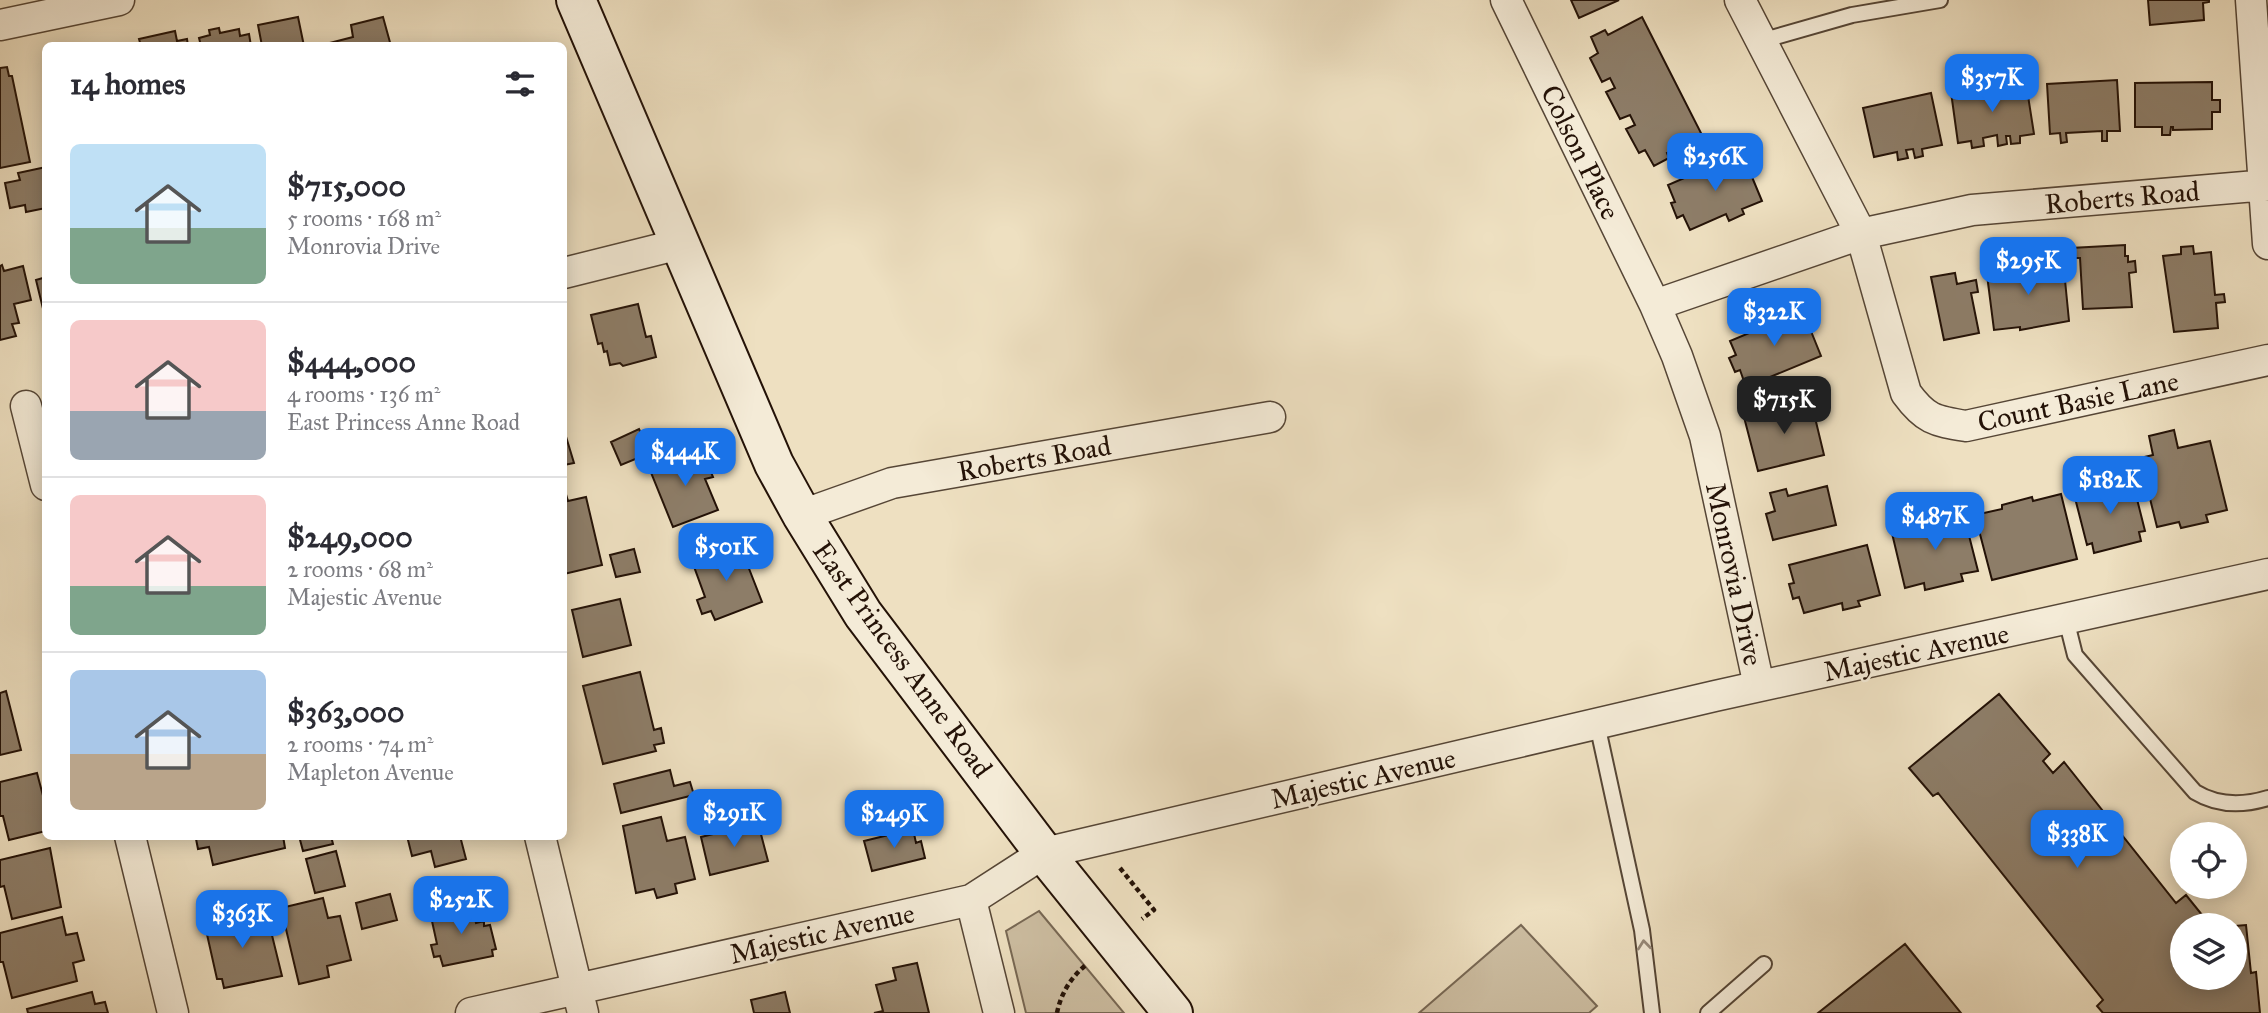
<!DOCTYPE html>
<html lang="en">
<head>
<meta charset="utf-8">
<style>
  :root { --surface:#fff; --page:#f2f2f3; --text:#2b2b33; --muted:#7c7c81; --line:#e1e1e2; --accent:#1a73e8 }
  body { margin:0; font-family:"IM FELL Great Primer",serif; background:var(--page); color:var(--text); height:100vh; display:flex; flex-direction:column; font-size:26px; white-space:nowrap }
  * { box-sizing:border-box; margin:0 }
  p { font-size:23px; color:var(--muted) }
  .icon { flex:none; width:38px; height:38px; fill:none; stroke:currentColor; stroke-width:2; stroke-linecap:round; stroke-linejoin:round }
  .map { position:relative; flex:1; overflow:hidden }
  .details { position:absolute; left:42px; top:42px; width:525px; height:798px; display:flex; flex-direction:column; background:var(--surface); border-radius:10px; box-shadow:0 4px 18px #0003 }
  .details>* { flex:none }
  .controls { position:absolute; left:2170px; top:822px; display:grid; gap:14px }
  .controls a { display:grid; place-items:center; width:77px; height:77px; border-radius:50%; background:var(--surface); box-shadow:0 4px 18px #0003; font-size:35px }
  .price { position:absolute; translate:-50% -60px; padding:0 16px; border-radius:14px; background:var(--accent); color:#fff; font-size:23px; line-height:46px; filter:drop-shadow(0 2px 4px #0008) }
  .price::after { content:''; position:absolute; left:50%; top:42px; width:21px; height:16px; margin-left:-10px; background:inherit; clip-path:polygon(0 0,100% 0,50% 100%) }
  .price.active { background:#222; color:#fff }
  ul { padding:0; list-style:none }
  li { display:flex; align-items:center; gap:21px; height:175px; padding:0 28px }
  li+li { border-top:2px solid var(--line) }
  li span { display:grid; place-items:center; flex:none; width:196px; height:140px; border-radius:10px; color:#555 }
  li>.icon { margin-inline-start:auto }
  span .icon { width:84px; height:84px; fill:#fffc; stroke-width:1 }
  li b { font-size:30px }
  h2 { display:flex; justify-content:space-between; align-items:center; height:84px; padding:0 28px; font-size:30px }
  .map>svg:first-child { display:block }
</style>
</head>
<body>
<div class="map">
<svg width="2268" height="1013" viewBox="0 0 2268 1013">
  <rect width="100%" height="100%" fill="#eee0c1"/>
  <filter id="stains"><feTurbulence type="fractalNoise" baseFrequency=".00286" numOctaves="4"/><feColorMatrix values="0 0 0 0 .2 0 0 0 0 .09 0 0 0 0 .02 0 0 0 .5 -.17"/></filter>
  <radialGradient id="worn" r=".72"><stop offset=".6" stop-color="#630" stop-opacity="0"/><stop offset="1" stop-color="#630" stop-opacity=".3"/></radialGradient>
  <!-- park -->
  <path fill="#ccbda1" stroke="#786854" stroke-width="2" d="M1039,911L1124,1013H1026L1006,931Z
    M1521,925L1597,1006L1589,1013H1419Z"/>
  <!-- building -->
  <path fill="#8d7d68" stroke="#241207" stroke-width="2" d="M1571,0H1619L1579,18Z
    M2148,0H2209V2L2203,3L2204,20L2150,25Z
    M298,17L304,46H262L258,25Z
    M383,17L391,46H327L326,44L353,37L351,25Z
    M1642,17L1702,135L1667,153L1669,158L1654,166L1645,150L1639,153L1626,129L1635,125L1630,115L1620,119L1606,92L1615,88L1610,78L1602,82L1590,58L1598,53L1591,37L1605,30L1608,35Z
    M219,28L220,33L239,29L240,36L249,34L251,46H201L199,38L210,35L209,30Z
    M175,31L177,41L187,39L188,46H141L139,39Z
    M7,67L9,76H12L30,162L0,168V68Z
    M2117,80L2120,131H2107V141H2102V131L2066,133L2067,142L2061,143L2060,133L2050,134L2047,84Z
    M2001,82V87L2026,83L2034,134L2020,136V143L2011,144L2010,136H2006L2007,144L1998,146L1997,135L1983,138L1984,146L1972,148L1971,141L1958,143L1951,92Z
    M2212,82V100H2220V112H2212V129L2173,130V127H2171L2170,135H2162V127H2135V83Z
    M1931,93L1942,145L1922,149L1923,156L1915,158L1913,149L1906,150L1908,158L1898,160L1897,152L1874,157L1863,108Z
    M1742,153L1762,201L1742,209L1744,214L1729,221L1726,214L1690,230L1683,215L1677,218L1671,203L1675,202L1668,185Z
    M46,167V208L26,212L25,205L10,208L5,183L20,180L18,173Z
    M2125,245V256H2128V262L2135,261L2136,272L2129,273L2132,307L2083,309L2080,258H2072L2071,248Z
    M2193,246L2194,254L2211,252L2215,295L2224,294L2225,302L2216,303L2218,328L2174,332L2163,256L2181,254V247Z
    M2060,259L2061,270H2064L2069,321L2020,330V327L1994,330L1986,267L2010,264L2012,279L2015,278L2014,272L2024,271V277L2037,276V262Z
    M2,265L4,271L23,266L31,300L14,304L19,323L12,324L16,336L0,340V266Z
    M1955,273L1957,284L1976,280L1978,292L1971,293L1979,333L1944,340L1931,277Z
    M46,277V321L36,280Z
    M638,304L646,337L651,336L656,357L623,366L620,363L610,365L607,351L604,352L602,343L598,344L591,315Z
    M1802,309L1821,356L1746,387L1740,370L1735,372L1729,358L1736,355L1730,341L1766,326L1764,319L1779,312L1782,317Z
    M1811,401L1824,455L1758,471L1744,417Z
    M639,429L650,453L621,465L611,442Z
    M564,430L574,463L564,465Z
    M2174,430L2178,448L2210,441L2227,510L2206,515L2208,522L2181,528L2179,522L2157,527L2140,458L2153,455L2149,436Z
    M702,450L713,477L705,479L718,510L673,527L650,470Z
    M2132,479L2145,531L2139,532L2141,541L2094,553L2092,543L2087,545L2074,494Z
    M1827,486L1836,525L1773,540L1766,514L1775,511L1770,493L1786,489L1788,496Z
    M564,491H565L568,501L586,497L602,565L564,574Z
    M2061,494L2077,559L1992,580L1975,515L2002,509V505L2032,497L2033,501Z
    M1963,512L1978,571L1961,574L1963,581L1925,590L1924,583L1905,588L1891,529Z
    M739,543L762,602L715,620L711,611L702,614L697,600L705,597L692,561Z
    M1867,545L1880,595L1858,601L1860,606L1843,610L1842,603L1804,613L1799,597L1793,599L1789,584L1794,583L1789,565Z
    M634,549L640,572L616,577L610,555Z
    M620,599L631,645L583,657L572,610Z
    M640,672L654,730L661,728L664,743L654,745L656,751L603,764L583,686Z
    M6,691L21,750L0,755V693Z
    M1999,694L2050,754L2043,761L2053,773L2064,762L2176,903L2186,895L2211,926H2182V978H2235V926L2246,925L2251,973L2256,972L2260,1013H2103L2097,1006L2103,1000L1938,793L1933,796L1909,768Z
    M670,770L674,786L690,782L694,795L621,813L614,784Z
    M37,773L46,807V831L9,840L3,816H0V782Z
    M661,817L667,841L685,837L695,879L675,884L677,893L657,898L654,889L636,893L623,826Z
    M758,823L768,861L710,875L701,837Z
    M913,829L916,843L921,841L925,858L872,871L864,841Z
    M283,836L285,848L213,865L209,847L198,849L196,839L206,836Z
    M299,836H331L333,844L303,851Z
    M407,836H460L466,859L435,867L431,851L412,856Z
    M50,848L61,907L12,919L4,886L0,887V860Z
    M336,851L345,886L315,893L306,859Z
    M390,894L397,920L362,929L356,903Z
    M323,898L328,918L340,916L351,960L327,966L329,977L299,984L281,908Z
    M471,903L476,923L484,921V926L490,925L496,949L492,950L493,956L443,966L440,956L434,957L431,945L437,944L430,912Z
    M242,913L244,920L267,915L282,976L224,988L222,979H217L204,921Z
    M62,917L66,935L77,933L84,960L73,963L77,981L12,998L3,962H0V933Z
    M1905,944L1961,1013H1818Z
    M917,963L929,1013H874L883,1011L876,985L896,980L893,968Z
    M92,992L95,1004L105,1002L108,1013H28L27,1009Z
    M785,992L790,1013H754L751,1000Z"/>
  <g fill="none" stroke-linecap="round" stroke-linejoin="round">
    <defs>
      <path id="service" d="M1761,41L1852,15L1940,0
        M2066,619L2075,655L2195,792C2218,806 2242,806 2268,798
        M1597,724L1642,930L1652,1013
        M1708,1013L1764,964"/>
      <path id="minor" d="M1506,0L1655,305L1677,356L1705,436L1759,686
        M1740,0L1861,234L1906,393C1925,419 1934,421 1966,426L2268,360
        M2251,0L2268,244
        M0,25L119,0
        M564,273L680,244
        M1655,305L1861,234L1972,210L2268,185
        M26,406L46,485
        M802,515L892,483L1270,417
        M130,836L173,1013
        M540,836L583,1013
        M971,900L999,1013
        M471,1013L971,900L1044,853L1715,696L2268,574"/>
      <path id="secondary" d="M576,0L774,464L802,515L863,614L1044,853L1173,1013"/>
    </defs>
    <!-- service casing -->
    <use href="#service" stroke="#564636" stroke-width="18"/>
    <!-- minor casing -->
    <use href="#minor" stroke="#564636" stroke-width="33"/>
    <!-- secondary casing -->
    <use href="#secondary" stroke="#241207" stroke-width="42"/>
    <!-- path -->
    <path stroke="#241207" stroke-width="4.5" stroke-dasharray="5 3.5" stroke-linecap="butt" d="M1120,868L1154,910L1142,919
      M1057,1013C1061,993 1071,977 1087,964"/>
    <!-- service -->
    <use href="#service" stroke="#f4ebd7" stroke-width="14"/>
    <!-- minor -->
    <use href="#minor" stroke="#f4ebd7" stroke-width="30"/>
    <!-- secondary -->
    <use href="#secondary" stroke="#f4ebd7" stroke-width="38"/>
  </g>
  <!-- one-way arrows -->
  <defs><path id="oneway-chevron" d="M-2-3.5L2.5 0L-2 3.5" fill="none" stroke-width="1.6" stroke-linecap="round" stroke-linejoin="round" transform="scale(1.75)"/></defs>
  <use stroke="#968979" href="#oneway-chevron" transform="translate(1644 945) rotate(-96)"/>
  <g text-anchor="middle" stroke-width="5" stroke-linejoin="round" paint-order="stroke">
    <!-- street labels -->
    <g font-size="28" fill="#241207" stroke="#f4ebd7">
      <text transform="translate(1581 152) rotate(64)" y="10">Colson Place</text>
      <text transform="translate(2122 197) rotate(-5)" y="10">Roberts Road</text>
      <text transform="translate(2078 401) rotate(-12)" y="10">Count Basie Lane</text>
      <text transform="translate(1034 458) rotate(-10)" y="10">Roberts Road</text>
      <text transform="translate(1735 574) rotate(78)" y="10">Monrovia Drive</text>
      <text transform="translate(1916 652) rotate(-12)" y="10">Majestic Avenue</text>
      <text transform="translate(903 659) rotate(54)" y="10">East Princess Anne Road</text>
      <text transform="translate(1363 778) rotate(-13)" y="10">Majestic Avenue</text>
      <text transform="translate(822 933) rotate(-13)" y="10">Majestic Avenue</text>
    </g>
  </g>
  <rect width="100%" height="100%" filter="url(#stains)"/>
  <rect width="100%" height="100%" fill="url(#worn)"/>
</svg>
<div class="controls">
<a><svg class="icon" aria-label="locate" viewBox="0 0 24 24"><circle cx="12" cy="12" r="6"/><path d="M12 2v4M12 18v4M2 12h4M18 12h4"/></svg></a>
<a><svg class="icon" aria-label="layers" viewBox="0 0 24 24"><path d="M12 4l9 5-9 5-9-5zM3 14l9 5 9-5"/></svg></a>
</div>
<b class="price" style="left:1992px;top:114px">$357K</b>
<b class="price" style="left:1715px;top:193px">$256K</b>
<b class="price" style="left:2028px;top:297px">$295K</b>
<b class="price" style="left:1774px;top:348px">$322K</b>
<b class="price active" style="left:1784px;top:436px">$715K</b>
<b class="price" style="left:685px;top:488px">$444K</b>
<b class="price" style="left:2110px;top:516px">$182K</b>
<b class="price" style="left:1935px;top:552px">$487K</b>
<b class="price" style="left:726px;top:583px">$501K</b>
<b class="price" style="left:734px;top:849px">$291K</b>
<b class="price" style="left:894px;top:850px">$249K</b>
<b class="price" style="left:2077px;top:870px">$338K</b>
<b class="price" style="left:461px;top:936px">$252K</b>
<b class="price" style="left:242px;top:950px">$363K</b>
<section class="details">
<h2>14 homes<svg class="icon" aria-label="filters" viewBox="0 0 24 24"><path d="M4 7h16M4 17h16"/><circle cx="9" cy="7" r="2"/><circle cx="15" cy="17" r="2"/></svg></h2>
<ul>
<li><span style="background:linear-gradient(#bfe0f5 60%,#7fa58c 0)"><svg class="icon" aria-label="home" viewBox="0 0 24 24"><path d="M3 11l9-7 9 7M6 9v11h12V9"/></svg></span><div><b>$715,000</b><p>5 rooms · 168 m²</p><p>Monrovia Drive</p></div></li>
<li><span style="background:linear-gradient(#f6c9c9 65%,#9aa5b1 0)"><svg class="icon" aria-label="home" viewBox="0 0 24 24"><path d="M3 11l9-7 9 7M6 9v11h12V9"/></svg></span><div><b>$444,000</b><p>4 rooms · 136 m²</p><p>East Princess Anne Road</p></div></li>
<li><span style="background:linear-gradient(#f6c9c9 65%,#7fa58c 0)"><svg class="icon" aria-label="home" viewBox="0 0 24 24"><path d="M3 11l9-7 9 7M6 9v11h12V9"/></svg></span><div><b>$249,000</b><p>2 rooms · 68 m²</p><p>Majestic Avenue</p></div></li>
<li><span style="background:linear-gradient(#a9c7e8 60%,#b9a48a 0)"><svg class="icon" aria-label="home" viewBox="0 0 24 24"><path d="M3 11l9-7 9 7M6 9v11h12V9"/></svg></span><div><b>$363,000</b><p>2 rooms · 74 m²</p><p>Mapleton Avenue</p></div></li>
</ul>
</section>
</div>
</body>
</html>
